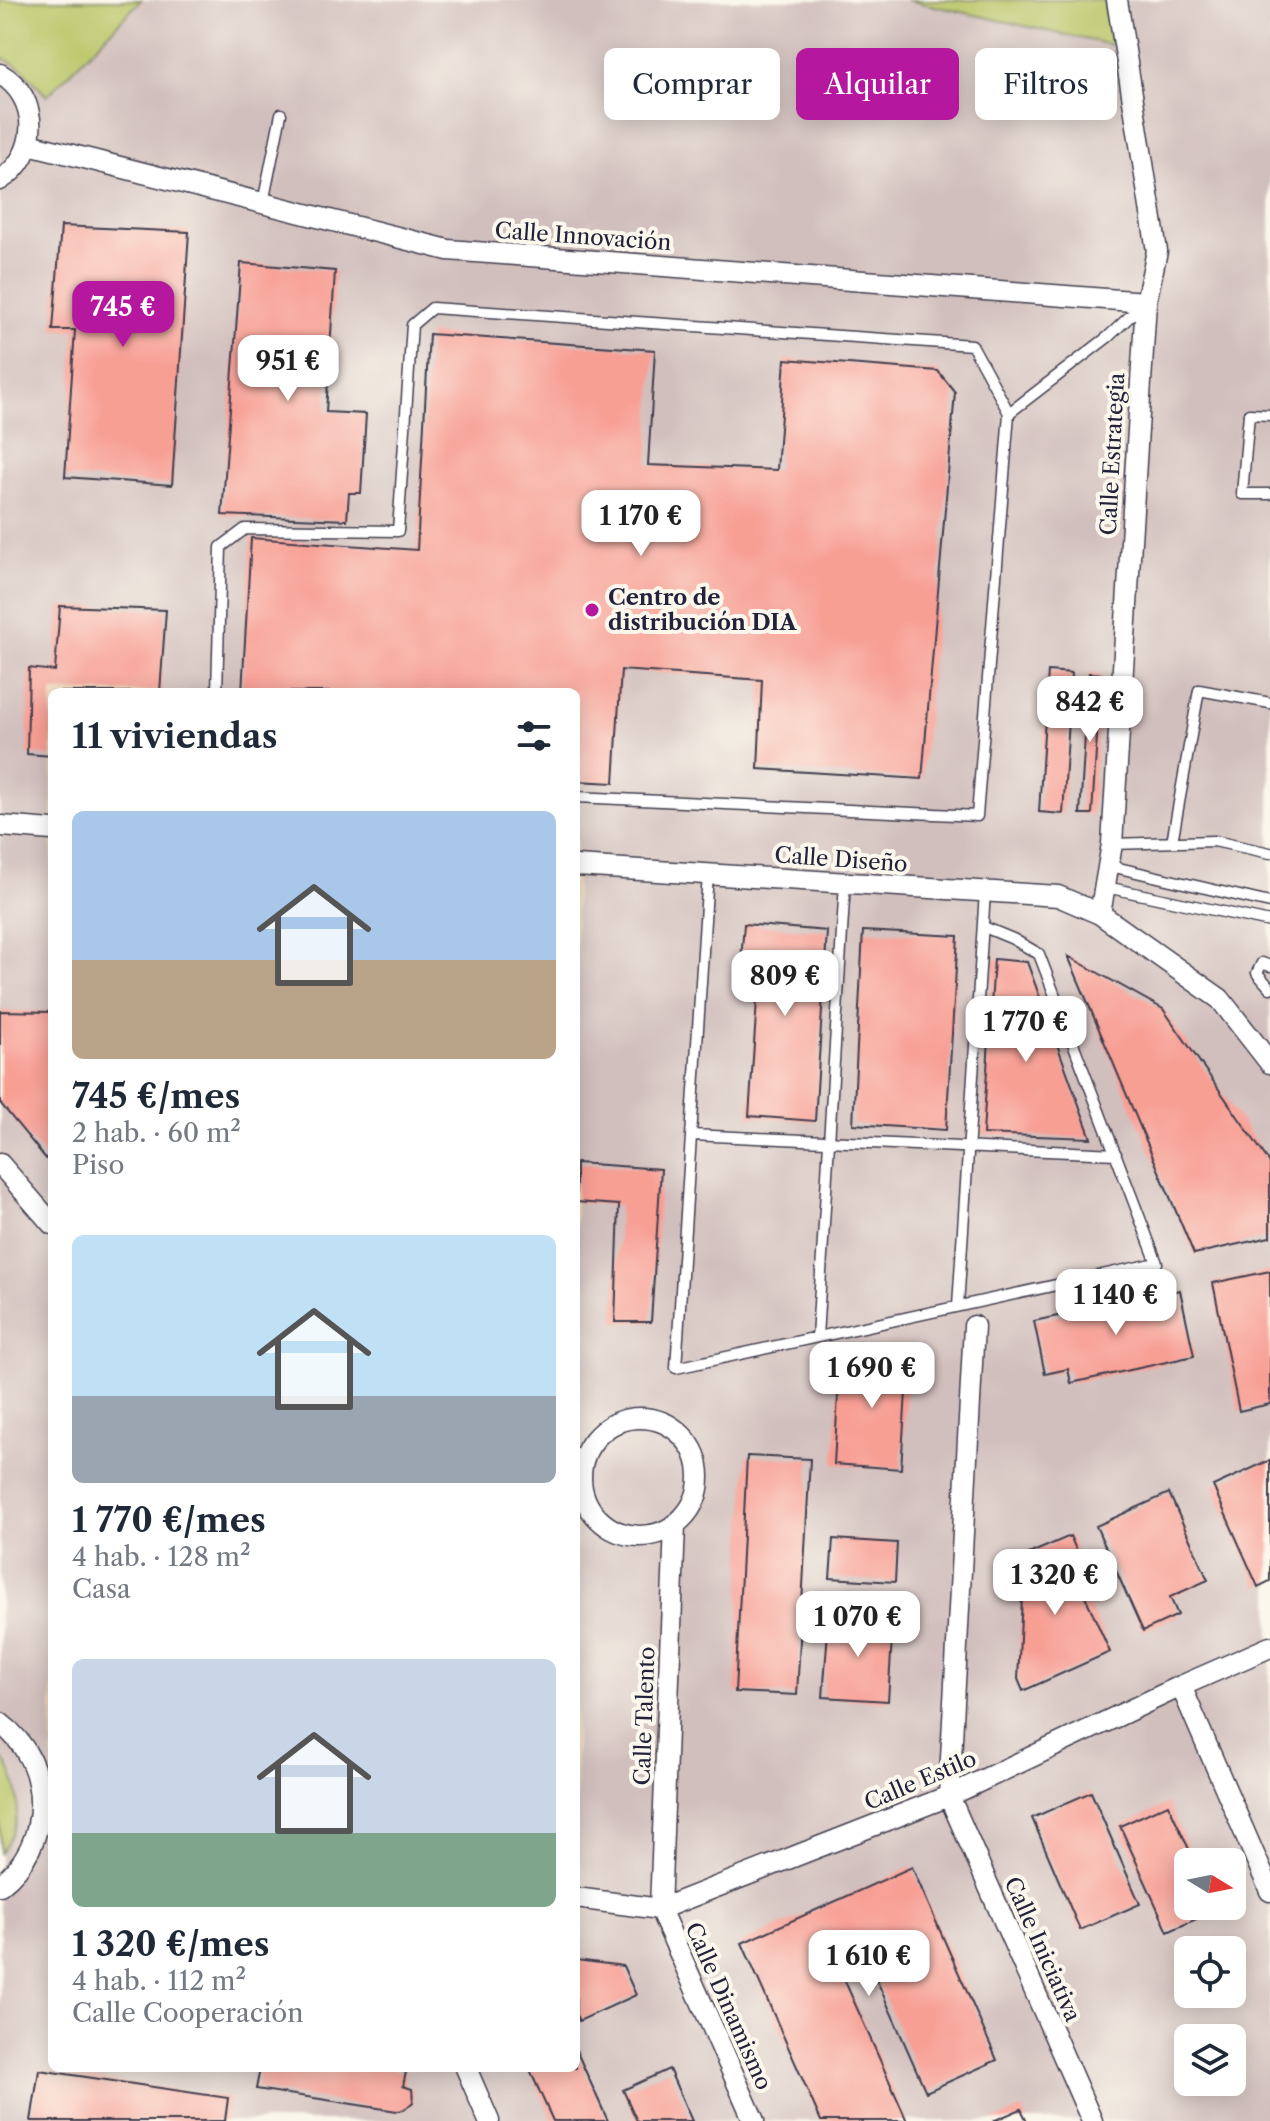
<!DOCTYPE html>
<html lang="es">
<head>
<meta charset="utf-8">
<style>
  :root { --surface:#fff; --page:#f6f6f7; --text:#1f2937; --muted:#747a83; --accent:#b5179e }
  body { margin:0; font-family:"Libre Caslon Text",serif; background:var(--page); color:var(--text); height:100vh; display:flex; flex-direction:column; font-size:30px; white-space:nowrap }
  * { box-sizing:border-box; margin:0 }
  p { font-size:26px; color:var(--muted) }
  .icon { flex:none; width:44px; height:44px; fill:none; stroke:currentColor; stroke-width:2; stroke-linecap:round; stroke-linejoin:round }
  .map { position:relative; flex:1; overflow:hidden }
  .side { position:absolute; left:48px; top:688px; width:532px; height:1384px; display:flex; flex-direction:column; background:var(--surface); border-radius:12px; box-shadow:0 4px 20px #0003 }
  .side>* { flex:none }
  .top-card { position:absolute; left:604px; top:48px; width:546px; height:72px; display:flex; gap:16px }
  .needle { width:52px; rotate:100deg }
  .tools { position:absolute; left:1174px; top:1848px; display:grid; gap:16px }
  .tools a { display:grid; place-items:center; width:72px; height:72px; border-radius:12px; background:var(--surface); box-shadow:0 4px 20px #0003; font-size:40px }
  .price { position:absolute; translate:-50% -68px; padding:0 18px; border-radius:16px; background:#fff; color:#222; font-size:26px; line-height:52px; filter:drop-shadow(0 2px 4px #0008) }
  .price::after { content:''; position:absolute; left:50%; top:48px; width:24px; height:18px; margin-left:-12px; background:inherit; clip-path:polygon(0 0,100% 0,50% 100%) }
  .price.active { background:var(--accent); color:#fff }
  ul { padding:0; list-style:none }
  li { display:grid; align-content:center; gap:16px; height:424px; padding:0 24px }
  li span { display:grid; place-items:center; height:248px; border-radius:12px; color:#555 }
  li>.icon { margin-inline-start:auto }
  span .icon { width:144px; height:144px; fill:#fffc; stroke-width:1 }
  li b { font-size:34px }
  h2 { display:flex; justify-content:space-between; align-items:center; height:96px; padding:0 24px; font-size:34px }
  .pill { padding:0 28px; border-radius:12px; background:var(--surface); box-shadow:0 4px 20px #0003; font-size:28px; line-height:72px }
  .pill.active { background:var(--accent); color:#fff }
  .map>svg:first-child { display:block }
</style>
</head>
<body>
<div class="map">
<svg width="1270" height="2121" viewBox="0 0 1270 2121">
  <rect width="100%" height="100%" fill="#fbf7ec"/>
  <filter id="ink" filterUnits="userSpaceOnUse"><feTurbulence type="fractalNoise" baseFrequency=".0125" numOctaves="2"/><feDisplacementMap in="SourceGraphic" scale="16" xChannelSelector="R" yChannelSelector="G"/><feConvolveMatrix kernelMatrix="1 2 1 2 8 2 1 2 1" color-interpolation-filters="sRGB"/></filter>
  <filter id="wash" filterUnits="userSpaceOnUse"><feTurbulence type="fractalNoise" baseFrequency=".006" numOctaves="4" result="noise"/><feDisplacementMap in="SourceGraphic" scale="32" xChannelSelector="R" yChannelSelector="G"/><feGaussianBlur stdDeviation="1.8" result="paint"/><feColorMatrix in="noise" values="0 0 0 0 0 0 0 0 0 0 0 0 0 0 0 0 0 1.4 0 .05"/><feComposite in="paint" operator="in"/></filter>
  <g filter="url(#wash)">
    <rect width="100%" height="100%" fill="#f2dbbc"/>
    <!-- industrial -->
    <path fill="#d1bfbd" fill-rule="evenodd" d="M0,0H1270V2121H0ZM52,692H576V2068H52ZM1188,1862H1232V1906H1188ZM1188,1950H1232V1994H1188ZM1188,2038H1232V2082H1188Z"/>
    <!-- green -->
    <path fill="#bac668" stroke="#6e7452" stroke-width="2" d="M0,0H141L47,96L22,69L0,56Z
      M907,0H1104L1111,45Z
      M0,1754C23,1784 24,1823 0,1853Z"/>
    <g id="blocks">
      <!-- building -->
      <path fill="#f89f94" d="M61,226L189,232L172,485L65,477L75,330H53Z
        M241,263L335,271L326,412L366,414L361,493H349L347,520L222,515Z
        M429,334L655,350L648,465L777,470L785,359L938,371L955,392L922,779L758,769L762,680L621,670L614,783L576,781V692H242L251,538L417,550Z
        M60,606L166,610L160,692H52V756L27,754L29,668L55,671Z
        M1048,671L1072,673L1063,814L1039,812Z
        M1089,673L1101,674L1092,814H1080Z
        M744,924L827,931L815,1121L749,1116L758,986L739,985Z
        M863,931L958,936L946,1130L853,1124Z
        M1068,956L1163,1009L1270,1163V1237L1194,1254Z
        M994,959L1027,962L1091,1138L983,1134Z
        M0,1011L52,1012V1166L0,1103Z
        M576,1163L661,1169L651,1322H615L619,1205L576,1202Z
        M1270,1271V1404L1239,1411L1213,1283Z
        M1180,1290L1194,1356L1071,1383L1068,1369L1045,1374L1034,1321Z
        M909,1346L901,1469L834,1464L840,1362Z
        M747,1456L810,1459L797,1695L735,1692Z
        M1270,1460V1581L1258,1587L1213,1486Z
        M1169,1493L1208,1580L1170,1597L1178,1615L1143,1631L1096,1526Z
        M1070,1536L1083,1565L1073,1569L1110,1652L1023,1691L1018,1679L1024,1556Z
        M833,1539L897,1543L895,1582L830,1578Z
        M829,1617L893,1621L888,1701L823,1697Z
        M1091,1792L1140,1904L1080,1930L1032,1818Z
        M1168,1804L1195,1862H1188V1906H1214L1216,1910L1168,1932L1120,1826Z
        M912,1867L997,2060L926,2092L863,1949L836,1961L907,2121H821L742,1943Z
        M576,1960L623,1966L636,1995L579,2021L576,2015Z
        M576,2050L598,2099L608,2121H553L529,2068H576Z
        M260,2068H389L406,2072L403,2086L412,2089L413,2102L404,2110L397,2111L256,2089Z
        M669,2069L692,2121H637L623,2090Z
        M39,2070L228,2098L225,2121H31Z
        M1021,2109L1027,2121H993Z"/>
    </g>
  </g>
  <g filter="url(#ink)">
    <use href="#blocks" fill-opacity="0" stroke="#413e4e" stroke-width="2"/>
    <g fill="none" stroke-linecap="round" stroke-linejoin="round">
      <defs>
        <path id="service" d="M263,203L281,114
          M1009,413L1108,337L1144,303
          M1270,415L1249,414L1242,494H1270
          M217,692L221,547L245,529L398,531L412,325L432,308L972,345L1009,413L977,816L576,797
          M1172,842L1199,690L1270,703
          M1112,844L1214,841L1270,853
          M1110,866L1270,903
          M708,874L676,1368L1157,1263L1039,954L1013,939L984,927
          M1106,887L1270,922
          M1270,966L1262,963L1257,973L1270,988
          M691,1135L1116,1154
          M958,1306L985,892
          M817,1337L845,883"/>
        <path id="minor" d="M0,74C41,97 40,156 0,180
          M29,144L448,250L1146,302
          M2,826L52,830
          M576,866L1058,896L1100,914L1220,999L1270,1063
          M1100,914L1112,844L1146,302L1157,251L1117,0
          M0,1164L52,1224
          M974,1326L949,1796L1092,2121
          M581 1477a59 59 0 1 1 118 0a59 59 0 1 1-118 0Z
          M675,1525L660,1909L754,2121
          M1181,1686L1270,1891
          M0,1723C54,1763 53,1845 0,1885
          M576,1898L660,1909L949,1796L1181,1686L1270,1647
          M466,2068L489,2121"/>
      </defs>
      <!-- service casing -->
      <use href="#service" stroke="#413e4e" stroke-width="13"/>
      <!-- minor casing -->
      <use href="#minor" stroke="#413e4e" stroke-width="23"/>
      <!-- service -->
      <use href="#service" stroke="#fff" stroke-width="10"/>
      <!-- minor -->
      <use href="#minor" stroke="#fff" stroke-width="20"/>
    </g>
  </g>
  <!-- markers -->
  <circle fill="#b5179e" stroke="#fbf7ec" stroke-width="3" cx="592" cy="610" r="8"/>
  <g text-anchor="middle" stroke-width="8" stroke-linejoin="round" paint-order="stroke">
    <!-- street labels -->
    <g font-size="22" fill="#22223b" stroke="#fbf7ec">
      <text transform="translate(583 236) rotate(4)" y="8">Calle Innovación</text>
      <text transform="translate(1112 454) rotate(-87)" y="8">Calle Estrategia</text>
      <text transform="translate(841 859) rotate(4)" y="8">Calle Diseño</text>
      <text transform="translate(644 1716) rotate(-88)" y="8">Calle Talento</text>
      <text transform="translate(920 1780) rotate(-23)" y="8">Calle Estilo</text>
      <text transform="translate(1043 1949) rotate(66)" y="8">Calle Iniciativa</text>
      <text transform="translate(729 2006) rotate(66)" y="8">Calle Dinamismo</text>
    </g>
    <!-- poi labels -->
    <g font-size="22" font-weight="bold" fill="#22223b" stroke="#fbf7ec" text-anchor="start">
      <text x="608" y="605">Centro de<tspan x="608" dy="25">distribución DIA</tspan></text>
    </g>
  </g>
</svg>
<div class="tools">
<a><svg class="needle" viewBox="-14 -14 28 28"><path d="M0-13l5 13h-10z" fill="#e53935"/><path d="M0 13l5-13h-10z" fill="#747a83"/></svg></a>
<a><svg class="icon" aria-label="locate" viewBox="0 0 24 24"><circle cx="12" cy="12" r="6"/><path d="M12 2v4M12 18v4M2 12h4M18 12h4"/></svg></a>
<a><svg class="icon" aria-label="layers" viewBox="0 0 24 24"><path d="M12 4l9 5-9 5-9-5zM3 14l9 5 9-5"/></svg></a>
</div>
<b class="price active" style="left:123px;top:349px">745 €</b>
<b class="price" style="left:288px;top:403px">951 €</b>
<b class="price" style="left:641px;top:558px">1 170 €</b>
<b class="price" style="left:1090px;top:744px">842 €</b>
<b class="price" style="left:785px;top:1018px">809 €</b>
<b class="price" style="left:1026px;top:1064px">1 770 €</b>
<b class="price" style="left:1116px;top:1337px">1 140 €</b>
<b class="price" style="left:872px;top:1410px">1 690 €</b>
<b class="price" style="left:1055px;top:1617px">1 320 €</b>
<b class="price" style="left:858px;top:1659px">1 070 €</b>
<b class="price" style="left:869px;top:1998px">1 610 €</b>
<div class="top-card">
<a class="pill">Comprar</a>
<a class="pill active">Alquilar</a>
<a class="pill">Filtros</a>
</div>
<section class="side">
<h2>11 viviendas<svg class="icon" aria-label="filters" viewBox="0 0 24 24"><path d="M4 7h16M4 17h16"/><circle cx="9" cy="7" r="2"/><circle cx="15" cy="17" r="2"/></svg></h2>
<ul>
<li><span style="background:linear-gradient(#a9c7e8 60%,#b9a48a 0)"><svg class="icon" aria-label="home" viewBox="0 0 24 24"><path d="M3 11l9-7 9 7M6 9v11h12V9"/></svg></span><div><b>745 €/mes</b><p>2 hab. · 60 m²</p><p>Piso</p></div></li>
<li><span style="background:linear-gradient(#bfe0f5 65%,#9aa5b1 0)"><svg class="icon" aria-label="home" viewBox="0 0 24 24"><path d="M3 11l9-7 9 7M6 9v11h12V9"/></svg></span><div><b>1 770 €/mes</b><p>4 hab. · 128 m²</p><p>Casa</p></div></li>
<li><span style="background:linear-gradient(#c9d6e8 70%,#7fa58c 0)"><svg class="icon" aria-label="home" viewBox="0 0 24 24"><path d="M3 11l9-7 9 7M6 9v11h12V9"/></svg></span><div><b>1 320 €/mes</b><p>4 hab. · 112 m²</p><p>Calle Cooperación</p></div></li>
</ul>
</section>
</div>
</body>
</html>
